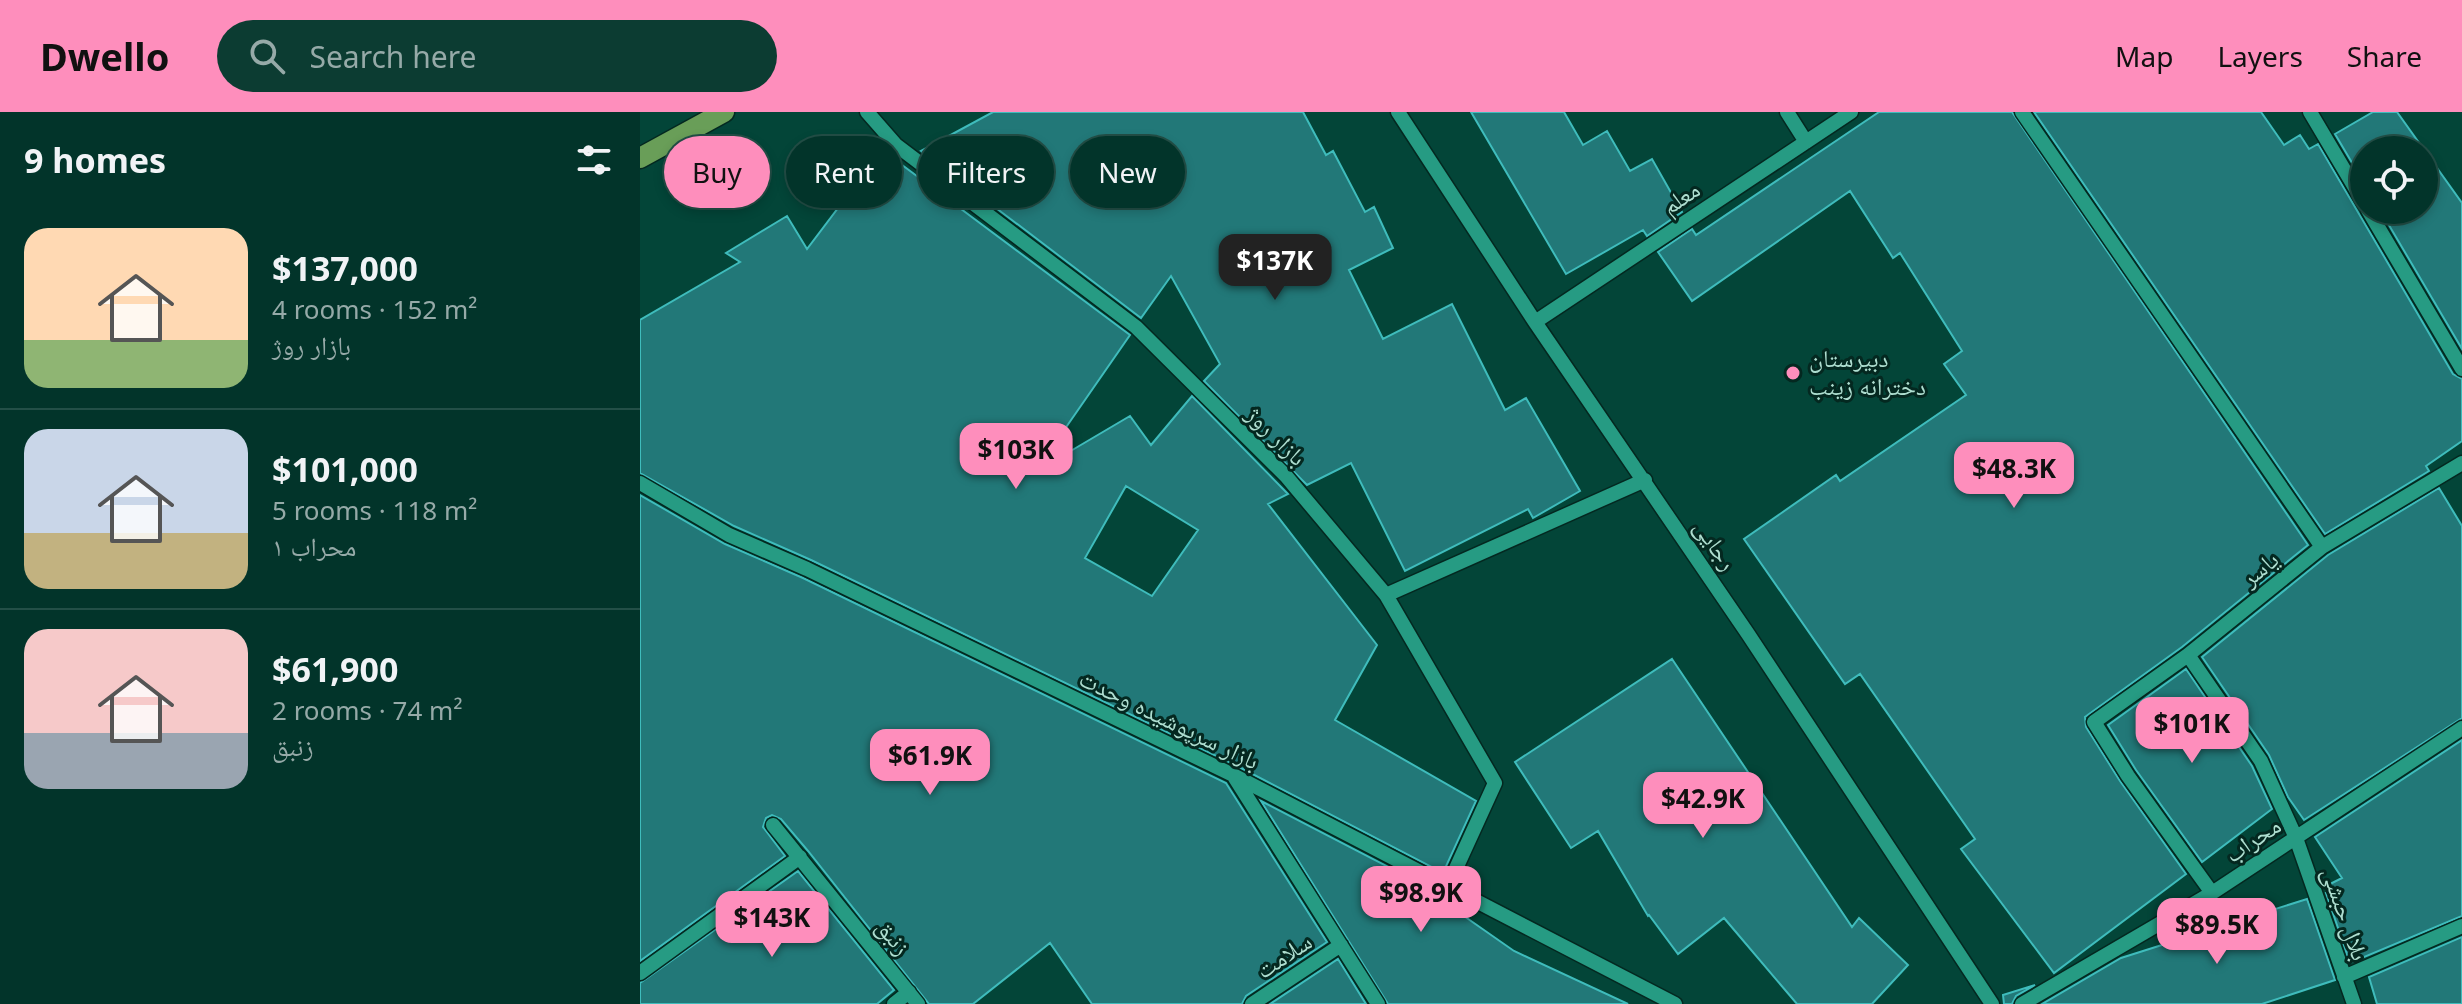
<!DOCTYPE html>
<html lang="en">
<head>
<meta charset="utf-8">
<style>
  :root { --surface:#02342a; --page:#0c3c32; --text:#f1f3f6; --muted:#96aaa8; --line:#234f47; --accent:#fe8ebc }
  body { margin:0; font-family:"Noto Sans","Noto Naskh Arabic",sans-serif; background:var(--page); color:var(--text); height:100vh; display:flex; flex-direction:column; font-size:30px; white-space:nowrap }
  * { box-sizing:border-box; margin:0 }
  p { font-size:26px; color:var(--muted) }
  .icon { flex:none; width:44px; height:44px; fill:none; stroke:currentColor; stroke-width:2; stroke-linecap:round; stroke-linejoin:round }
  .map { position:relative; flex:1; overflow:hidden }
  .side { display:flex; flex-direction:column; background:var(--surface); width:640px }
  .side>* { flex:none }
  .top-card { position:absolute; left:24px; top:24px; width:760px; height:72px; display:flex; gap:16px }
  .buttons { position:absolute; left:1710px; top:24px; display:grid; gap:16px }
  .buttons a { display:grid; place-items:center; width:88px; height:88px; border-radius:50%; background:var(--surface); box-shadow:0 4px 12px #0003,0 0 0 2px var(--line); font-size:40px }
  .price { position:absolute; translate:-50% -68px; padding:0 18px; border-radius:16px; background:var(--accent); color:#111; font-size:26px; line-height:52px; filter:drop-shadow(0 2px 4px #0008) }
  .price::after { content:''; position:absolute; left:50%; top:48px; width:24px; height:18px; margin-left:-12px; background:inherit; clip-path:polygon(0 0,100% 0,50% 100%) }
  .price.on { background:#222; color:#fff }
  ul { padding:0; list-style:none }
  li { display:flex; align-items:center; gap:24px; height:200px; padding:0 24px }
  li+li { border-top:2px solid var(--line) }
  li span { display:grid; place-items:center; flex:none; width:224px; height:160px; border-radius:24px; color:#555 }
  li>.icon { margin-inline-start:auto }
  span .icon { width:96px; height:96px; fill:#fffc; stroke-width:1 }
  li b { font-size:34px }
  h2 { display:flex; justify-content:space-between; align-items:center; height:96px; padding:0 24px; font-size:34px }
  .tag { padding:0 28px; border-radius:36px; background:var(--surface); box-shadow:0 4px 12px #0003,0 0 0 2px var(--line); font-size:28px; line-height:72px }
  .tag.on { background:var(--accent); color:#111 }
  header { display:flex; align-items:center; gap:48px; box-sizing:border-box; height:112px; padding:0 40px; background:var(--accent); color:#111 }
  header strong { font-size:38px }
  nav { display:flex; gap:44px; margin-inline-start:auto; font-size:28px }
  .search { width:560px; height:72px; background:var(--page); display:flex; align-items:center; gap:20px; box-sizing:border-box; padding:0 28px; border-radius:44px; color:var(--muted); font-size:30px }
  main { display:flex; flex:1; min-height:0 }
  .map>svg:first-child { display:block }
</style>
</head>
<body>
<header>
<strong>Dwello</strong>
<div class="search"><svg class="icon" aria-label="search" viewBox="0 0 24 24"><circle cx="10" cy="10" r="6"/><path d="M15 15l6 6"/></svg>Search here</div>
<nav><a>Map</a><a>Layers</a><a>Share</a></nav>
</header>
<main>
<section class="side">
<h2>9 homes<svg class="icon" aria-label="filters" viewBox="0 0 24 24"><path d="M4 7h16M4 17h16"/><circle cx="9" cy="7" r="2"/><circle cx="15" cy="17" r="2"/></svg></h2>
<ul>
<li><span style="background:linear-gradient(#ffd9b3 70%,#8fb573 0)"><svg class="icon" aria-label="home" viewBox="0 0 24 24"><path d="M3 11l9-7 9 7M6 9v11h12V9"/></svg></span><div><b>$137,000</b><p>4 rooms · 152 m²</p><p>بازار روژ</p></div></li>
<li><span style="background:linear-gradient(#c9d6e8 65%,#c2b280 0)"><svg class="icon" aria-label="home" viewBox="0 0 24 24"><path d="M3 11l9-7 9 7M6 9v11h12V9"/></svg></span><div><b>$101,000</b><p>5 rooms · 118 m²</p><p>محراب ۱</p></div></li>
<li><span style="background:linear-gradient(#f6c9c9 65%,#9aa5b1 0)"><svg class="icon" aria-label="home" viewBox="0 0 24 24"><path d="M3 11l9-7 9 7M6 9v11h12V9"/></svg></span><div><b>$61,900</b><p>2 rooms · 74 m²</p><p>زنبق</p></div></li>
</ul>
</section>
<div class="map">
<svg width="1822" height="892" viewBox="0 0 1822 892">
  <rect width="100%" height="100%" fill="#034538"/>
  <!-- building -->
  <path fill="#227878" stroke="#3fbcbc" stroke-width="2" fill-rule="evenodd" d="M353,0H663L686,43L693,39L725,100L734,95L753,136L709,158L743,227L812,192L865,298L886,286L940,379L893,406L888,397L765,459L711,351L667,373L564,269L580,252L531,164L501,206L281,39Z
    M831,0H924L943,33L967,19L990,59L1012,47L1042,100L1007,124L1003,118L926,162Z
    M1239,0H1372L1668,433L1542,535L1445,605L1446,615L1480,669L1546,762L1414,861L1321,737L1335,727L1220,562L1205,572L1104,427L1196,363L1200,369L1326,283L1304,252L1322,239L1260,141L1253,146L1210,79L1052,189L1018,140L1052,117L1056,123Z
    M1394,0H1621L1644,33L1660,23L1669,37L1678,32L1813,262L1822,267V329L1786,354L1789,359L1685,422Z
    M1733,0H1757L1822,91V237L1740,98H1784V38H1724V71L1695,22Z
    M242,38L490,223L395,360L490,304L511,333L552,284L648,382L628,392L737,533L695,608L836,689L803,761L597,654L171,448L94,414L0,361V208L100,150L86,141L147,104L167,137ZM486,374L558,418L512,484L445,446Z
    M1799,376L1822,414V606L1664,708L1648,685L1629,643L1562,545L1688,443Z
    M0,383L85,432L163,466L586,671L687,830L606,884L602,892H452L410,831L333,892H289L168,739L141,707L132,703L126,706L123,715L145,744L0,849Z
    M1032,547L1212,815L1219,806L1268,853L1232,892H1157L1084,806L1038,842L1009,803L1008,804L958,719L931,736L875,650Z
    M1546,557L1612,654L1632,697L1562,750L1496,658L1468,613Z
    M1822,628V804L1710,851L1686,781L1693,779L1690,772L1702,766L1675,725Z
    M621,689L793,778L791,781L874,839L988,892H748Z
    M158,759L254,878L237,892H0V871Z
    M1667,787L1695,868L1622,892H1402L1481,846Z
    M1822,825V892H1737L1729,865Z
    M698,847L726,892H630Z
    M1395,873L1376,884L1372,892H1364L1363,883Z"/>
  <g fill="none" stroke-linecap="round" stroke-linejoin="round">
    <defs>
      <path id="minor" d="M227,0L256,33L496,215L646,364L746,483L855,671L808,774
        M758,0L895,210L1108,522L1352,892
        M1147,0L1166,30
        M1382,0L1682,435
        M1670,0L1724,91
        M1728,98L1822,257
        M895,210L1211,0
        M0,371L89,423L167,457L593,663L1035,892
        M746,483L1005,368
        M1548,543L1621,649L1656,726L1714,892
        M595,666L738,892
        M133,713L278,892
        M1572,781L1488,664L1454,610L1548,543L1682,435L1822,351
        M0,861L160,745
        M1704,865L1822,814
        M254,892L269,880
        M612,892L701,833
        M1382,892L1572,781L1822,616"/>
      <path id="major" d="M0,46L84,0"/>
    </defs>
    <!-- minor casing -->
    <use href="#minor" stroke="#042820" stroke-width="17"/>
    <!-- major casing -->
    <use href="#major" stroke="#042820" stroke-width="23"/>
    <!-- minor -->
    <use href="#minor" stroke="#269b83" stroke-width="14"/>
    <!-- major -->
    <use href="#major" stroke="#699e58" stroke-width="20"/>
  </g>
  <!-- markers -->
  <circle fill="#fe8ebc" stroke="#042820" stroke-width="3" cx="1153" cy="261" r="8"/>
  <g text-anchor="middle" stroke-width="6" stroke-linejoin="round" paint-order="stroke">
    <!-- street labels -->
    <g font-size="24" fill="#aeded0" stroke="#042820">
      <text transform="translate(1041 86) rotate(-34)" y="8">معلم</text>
      <text transform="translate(636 324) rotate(45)" y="8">بازار روژ</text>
      <text transform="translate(1075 433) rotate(56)" y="8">رجایی</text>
      <text transform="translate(1620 457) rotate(-39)" y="8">یاسر</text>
      <text transform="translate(529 608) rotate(26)" y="8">بازار سرپوشیده وحدت</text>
      <text transform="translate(1613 728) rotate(-34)" y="8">محراب</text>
      <text transform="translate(1705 802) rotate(71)" y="8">بلال حبشی</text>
      <text transform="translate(253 825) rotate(51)" y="8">زنبق</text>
      <text transform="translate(644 844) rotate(-34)" y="8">سلامت</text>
    </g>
    <!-- poi labels -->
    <g font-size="24" fill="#aeded0" stroke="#042820" text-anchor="start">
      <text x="1169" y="255">دبیرستان<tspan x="1169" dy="28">دخترانه زینب</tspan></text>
    </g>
  </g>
</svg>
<div class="buttons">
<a><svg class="icon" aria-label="locate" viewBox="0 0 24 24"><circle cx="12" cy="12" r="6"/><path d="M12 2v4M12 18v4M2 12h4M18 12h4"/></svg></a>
</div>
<b class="price on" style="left:635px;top:190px">$137K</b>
<b class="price" style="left:376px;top:379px">$103K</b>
<b class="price" style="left:1374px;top:398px">$48.3K</b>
<b class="price" style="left:1552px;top:653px">$101K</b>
<b class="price" style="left:290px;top:685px">$61.9K</b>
<b class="price" style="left:1063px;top:728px">$42.9K</b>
<b class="price" style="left:781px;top:822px">$98.9K</b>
<b class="price" style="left:132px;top:847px">$143K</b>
<b class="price" style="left:1577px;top:854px">$89.5K</b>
<div class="top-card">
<a class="tag on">Buy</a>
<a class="tag">Rent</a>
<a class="tag">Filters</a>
<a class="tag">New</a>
</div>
</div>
</main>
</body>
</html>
